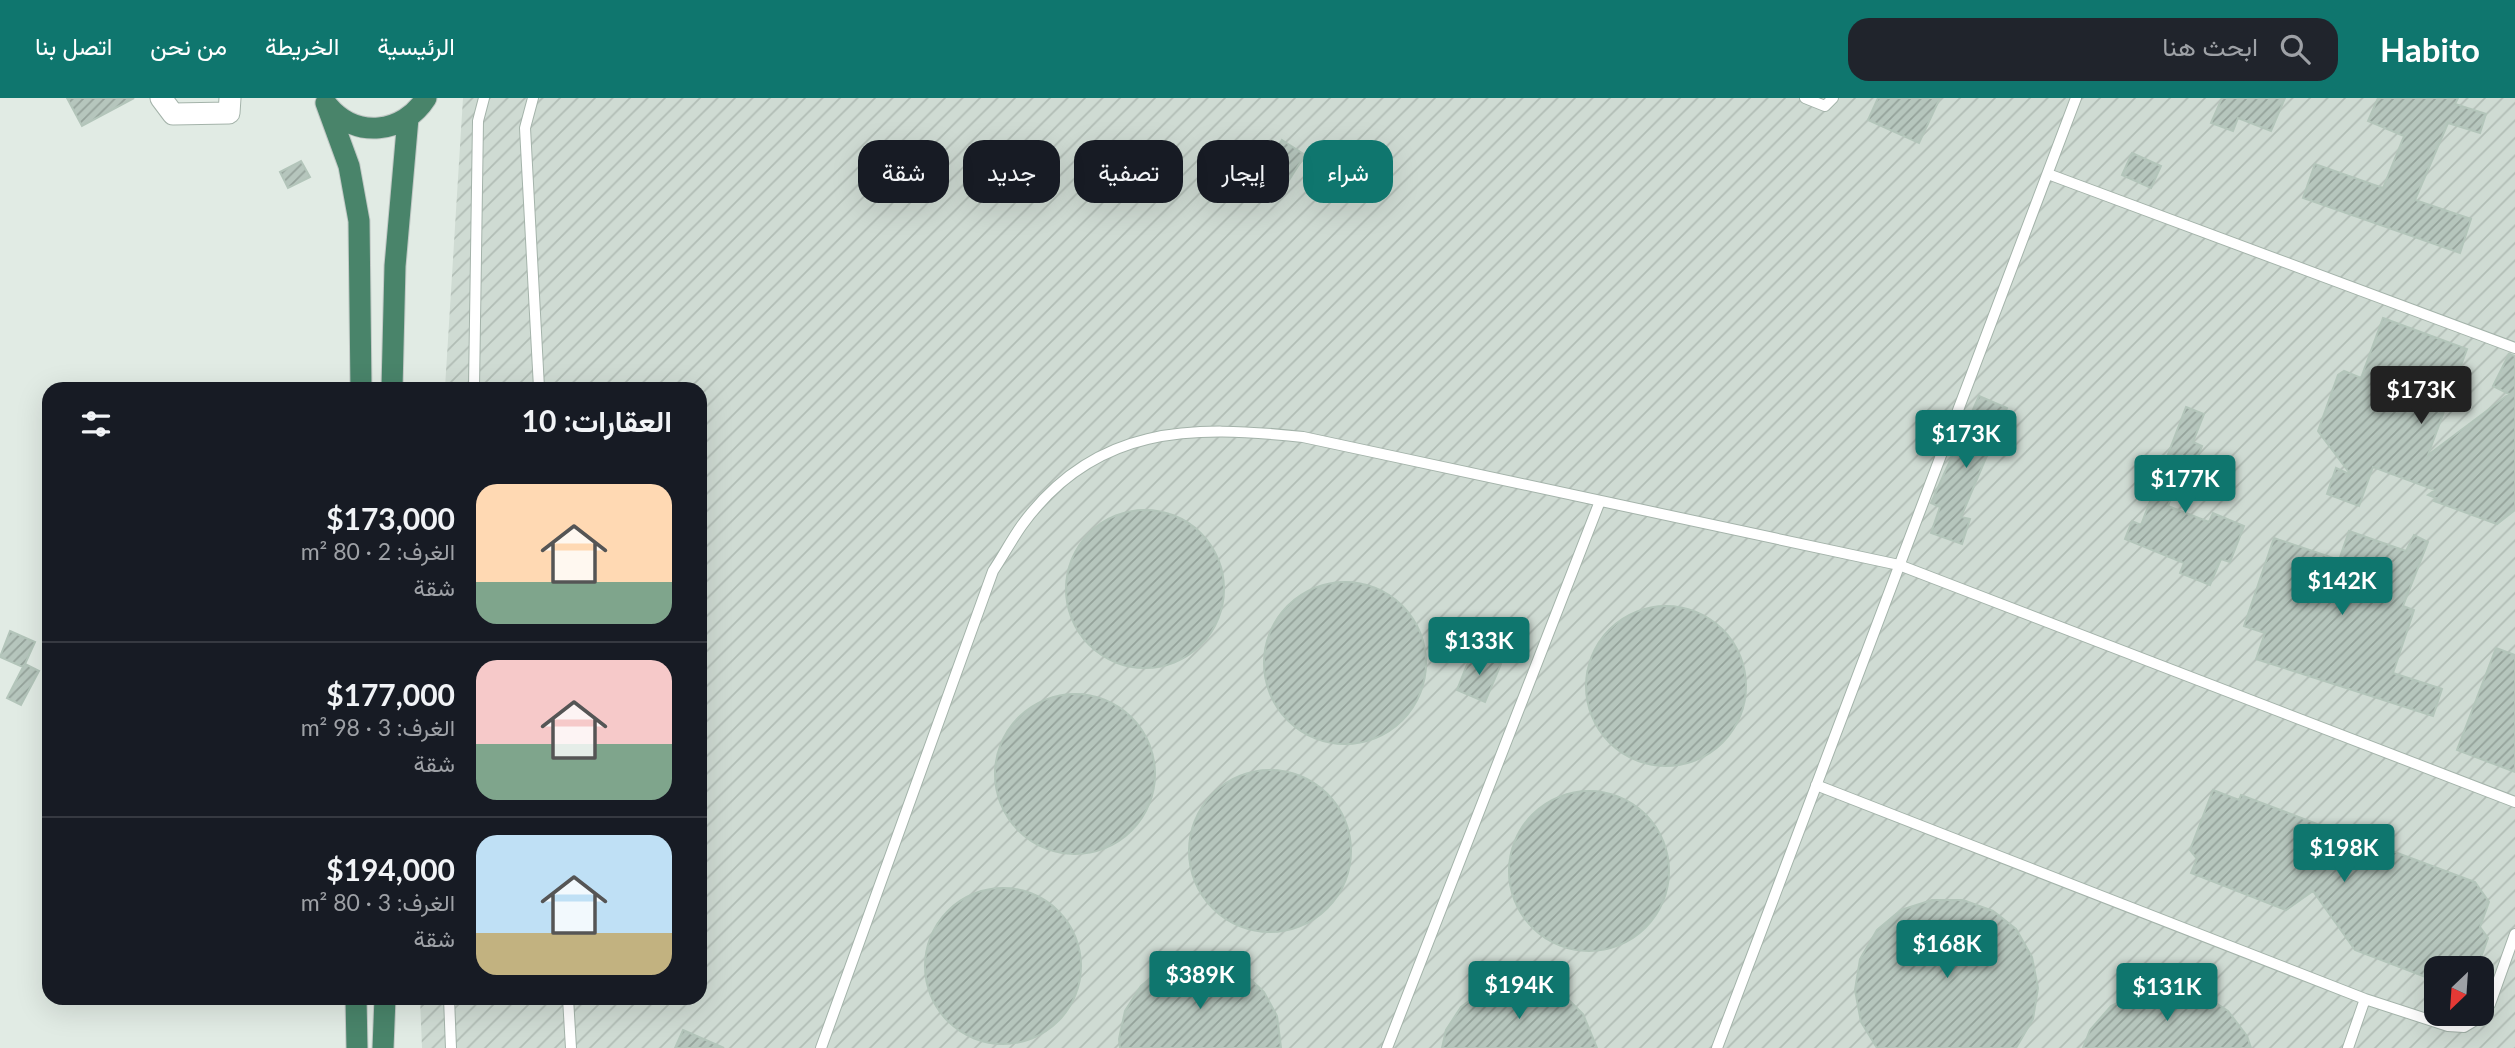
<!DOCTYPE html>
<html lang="ar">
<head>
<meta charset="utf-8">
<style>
  :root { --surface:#171b24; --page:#20242c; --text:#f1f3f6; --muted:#9ea1a6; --line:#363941; --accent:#0f766e }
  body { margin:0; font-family:Lato,Vazirmatn,sans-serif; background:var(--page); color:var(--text); direction:rtl; height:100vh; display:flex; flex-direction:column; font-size:26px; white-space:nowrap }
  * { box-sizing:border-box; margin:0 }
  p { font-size:23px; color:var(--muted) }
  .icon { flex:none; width:38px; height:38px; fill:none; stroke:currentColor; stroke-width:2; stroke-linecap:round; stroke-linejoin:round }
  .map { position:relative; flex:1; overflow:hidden; direction:ltr }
  .panel { position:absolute; left:42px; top:284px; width:665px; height:623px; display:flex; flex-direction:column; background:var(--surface); border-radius:21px; box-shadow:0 7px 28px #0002; direction:rtl }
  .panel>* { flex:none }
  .top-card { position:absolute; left:728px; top:42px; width:665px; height:63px; direction:rtl; display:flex; gap:14px }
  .needle { width:46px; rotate:205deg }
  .controls { position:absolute; left:2424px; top:858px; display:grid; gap:14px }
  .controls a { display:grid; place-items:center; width:70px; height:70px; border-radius:14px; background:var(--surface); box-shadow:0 7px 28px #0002; font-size:35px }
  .price { position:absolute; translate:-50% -60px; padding:0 16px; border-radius:7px; background:var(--accent); color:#fff; font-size:23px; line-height:46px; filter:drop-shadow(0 2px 4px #0008) }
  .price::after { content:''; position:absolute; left:50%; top:42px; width:21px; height:16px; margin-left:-10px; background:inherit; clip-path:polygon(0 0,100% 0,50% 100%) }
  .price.on { background:#222; color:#fff }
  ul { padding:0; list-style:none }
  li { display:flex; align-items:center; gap:21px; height:175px; padding:0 35px }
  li+li { border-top:2px solid var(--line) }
  li span { display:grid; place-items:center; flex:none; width:196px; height:140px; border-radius:21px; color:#555 }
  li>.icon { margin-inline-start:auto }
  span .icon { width:84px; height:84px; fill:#fffc; stroke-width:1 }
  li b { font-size:30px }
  h2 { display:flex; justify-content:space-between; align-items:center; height:84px; padding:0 35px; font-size:30px }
  .chip { padding:0 24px; border-radius:21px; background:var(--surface); box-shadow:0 7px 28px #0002; font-size:24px; line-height:63px }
  .chip.on { background:var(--accent); color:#fff }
  header { display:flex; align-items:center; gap:42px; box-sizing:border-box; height:98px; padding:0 35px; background:var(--accent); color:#fff }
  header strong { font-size:33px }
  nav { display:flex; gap:38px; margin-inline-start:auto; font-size:24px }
  .search { width:490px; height:63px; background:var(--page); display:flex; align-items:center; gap:18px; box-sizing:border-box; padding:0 24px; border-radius:21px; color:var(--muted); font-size:26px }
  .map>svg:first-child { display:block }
</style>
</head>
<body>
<header>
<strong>Habito</strong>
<div class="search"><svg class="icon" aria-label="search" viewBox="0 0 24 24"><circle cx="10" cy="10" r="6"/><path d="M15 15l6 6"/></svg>ابحث هنا</div>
<nav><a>الرئيسية</a><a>الخريطة</a><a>من نحن</a><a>اتصل بنا</a></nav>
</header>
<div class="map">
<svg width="2515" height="950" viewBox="0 0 2515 950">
  <defs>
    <pattern id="industrial-furrows" width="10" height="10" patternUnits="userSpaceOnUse" patternTransform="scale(1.75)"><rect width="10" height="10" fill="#cfdbd3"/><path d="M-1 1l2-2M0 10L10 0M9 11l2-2" fill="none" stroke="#b1bdb5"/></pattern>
    <pattern id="building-hatch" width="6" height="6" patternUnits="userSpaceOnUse" patternTransform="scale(1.75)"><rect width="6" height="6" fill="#b6c6bd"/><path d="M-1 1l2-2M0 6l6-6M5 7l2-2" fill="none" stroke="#94a29a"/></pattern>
  </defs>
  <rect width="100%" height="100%" fill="#e1ebe4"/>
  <!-- industrial -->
  <path fill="url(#industrial-furrows)" fill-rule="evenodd" d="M463,0H2515V950H422L420,900H700V290H445ZM2436,870H2482V915H2436Z"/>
  <!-- building -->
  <path fill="url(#building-hatch)" stroke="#b3c5ba" stroke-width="2" d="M67,0H134L82,28Z
    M1878,0H1940L1919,45L1868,22Z
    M2222,0H2285L2271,33L2238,20L2233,33L2211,25Z
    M2378,0H2458L2455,6L2486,16L2480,35L2448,25L2415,102L2471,121L2460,155L2303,100L2315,66L2383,90L2404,38L2368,23Z
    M1282,42L1305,57L1289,82L1266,66Z
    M2132,55L2161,68L2151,90L2122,77Z
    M301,63L310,79L288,90L280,74Z
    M2383,220L2467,251L2428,357L2509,296L2493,288L2509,256L2515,258V412L2497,426L2434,403L2436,400L2428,397L2435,392L2373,369L2359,408L2327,396L2336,370L2351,377L2318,333L2338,277L2344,273L2361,280Z
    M1979,298L2007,310L1961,419L1970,421L1962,446L1931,435L1940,409L1931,405Z
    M2186,309L2204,316L2193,344L2202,348L2191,377L2181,373L2168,408L2209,424L2213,415L2244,428L2230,464L2221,461L2210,487L2180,475L2184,465L2125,441L2132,423L2141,427Z
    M1066 491a79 79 0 1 1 158 0a79 79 0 1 1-158 0Z
    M2349,433L2406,453L2414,437L2428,444L2403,508L2414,512L2393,575L2442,591L2433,618L2256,561L2265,535L2244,528L2274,440L2339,462Z
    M1264 565a81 81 0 1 1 162 0a81 81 0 1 1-162 0Z
    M1586 588a80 80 0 1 1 160 0a80 80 0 1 1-160 0Z
    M10,533L35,544L25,566L39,573L21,607L7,600L23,569L0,559Z
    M2496,550L2515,557V674L2457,652Z
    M1472,554L1501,566L1485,604L1457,592Z
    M995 676a80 80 0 1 1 160 0a80 80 0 1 1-160 0Z
    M1189 753a81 81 0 1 1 162 0a81 81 0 1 1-162 0Z
    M2213,692L2239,702L2241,697L2325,729L2337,746L2350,737L2475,784L2489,804L2480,829L2488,840L2480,862L2468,858L2463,870H2436V883L2355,852L2313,793L2286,812L2191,775L2197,761L2190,752Z
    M1509 773a80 80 0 1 1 160 0a80 80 0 1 1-160 0Z
    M925 868a78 78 0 1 1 156 0a78 78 0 1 1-156 0Z
    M1932,802H1963L1993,813L2016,831L2032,859L2038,890L2033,921L2016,950H1877L1861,924L1855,892L1860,861L1877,832L1901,812Z
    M1190,863L1218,864L1244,875L1264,894L1277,918L1281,950H1120L1119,941L1125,913L1141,888L1163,871Z
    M1511,885L1538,886L1564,897L1583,916L1597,950H1442L1446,932L1461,909L1484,892Z
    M2170,890L2202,896L2228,913L2247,938L2251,950H2083L2090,932L2111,908L2139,894Z
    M683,932L724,950H675Z"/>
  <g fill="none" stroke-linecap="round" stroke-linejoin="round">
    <defs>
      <path id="service" d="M533,0L525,30L539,290
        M1805,0L1825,8L1833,0
        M2048,76L2515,250
        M474,290L478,23L484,0
        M1816,687L2365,901L2448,928L2464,929L2479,920L2490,906L2515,836
        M449,900L451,950
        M568,900L571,950
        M821,950L993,473C1003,458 1012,441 1022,427C1095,327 1191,327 1303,339L1899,467L2515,704
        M1387,950L1600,403
        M1717,950L2076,0
        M2348,950L2365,901"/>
      <path id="minor" d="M161,0L173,16L229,15L230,0"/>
      <path id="trunk" d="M326,5L349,68L359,123L361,290
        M328,8C356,41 403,36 426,0
        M392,290L395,168L408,20
        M356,900L357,950
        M383,950L385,900"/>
    </defs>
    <!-- service casing -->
    <use href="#service" stroke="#a4b3aa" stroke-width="12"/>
    <!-- minor casing -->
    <use href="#minor" stroke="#a4b3aa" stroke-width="23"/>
    <!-- trunk casing -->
    <use href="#trunk" stroke="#c1c8c5" stroke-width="23"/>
    <!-- service -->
    <use href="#service" stroke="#fff" stroke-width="10"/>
    <!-- minor -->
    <use href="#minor" stroke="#fff" stroke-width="21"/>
    <!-- trunk -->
    <use href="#trunk" stroke="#49846a" stroke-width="21"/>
  </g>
</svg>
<div class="controls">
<a><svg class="needle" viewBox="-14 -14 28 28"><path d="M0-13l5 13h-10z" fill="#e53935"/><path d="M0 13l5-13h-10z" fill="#9ea1a6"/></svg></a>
</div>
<b class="price on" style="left:2421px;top:328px">$173K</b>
<b class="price" style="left:1966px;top:372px">$173K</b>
<b class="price" style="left:2185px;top:417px">$177K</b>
<b class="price" style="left:2342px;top:519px">$142K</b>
<b class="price" style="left:1479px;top:579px">$133K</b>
<b class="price" style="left:2344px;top:786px">$198K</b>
<b class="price" style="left:1947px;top:882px">$168K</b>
<b class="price" style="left:1200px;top:913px">$389K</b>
<b class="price" style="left:1519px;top:923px">$194K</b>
<b class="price" style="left:2167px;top:925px">$131K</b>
<div class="top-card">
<a class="chip on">شراء</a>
<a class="chip">إيجار</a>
<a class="chip">تصفية</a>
<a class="chip">جديد</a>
<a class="chip">شقة</a>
</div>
<section class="panel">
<h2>العقارات: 10<svg class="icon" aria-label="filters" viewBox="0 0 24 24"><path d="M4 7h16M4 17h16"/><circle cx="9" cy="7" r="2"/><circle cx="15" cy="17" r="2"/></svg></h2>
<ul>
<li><span style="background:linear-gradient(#ffd9b3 70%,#7fa58c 0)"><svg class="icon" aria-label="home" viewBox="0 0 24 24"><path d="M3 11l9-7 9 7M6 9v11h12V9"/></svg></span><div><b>$173,000</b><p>الغرف: 2 · 80 m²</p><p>شقة</p></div></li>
<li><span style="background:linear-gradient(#f6c9c9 60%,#7fa58c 0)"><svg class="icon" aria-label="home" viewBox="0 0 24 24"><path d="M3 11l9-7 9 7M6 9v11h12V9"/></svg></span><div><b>$177,000</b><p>الغرف: 3 · 98 m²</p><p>شقة</p></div></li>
<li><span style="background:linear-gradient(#bfe0f5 70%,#c2b280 0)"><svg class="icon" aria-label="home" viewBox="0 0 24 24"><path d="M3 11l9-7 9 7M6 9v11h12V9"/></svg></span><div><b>$194,000</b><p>الغرف: 3 · 80 m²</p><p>شقة</p></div></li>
</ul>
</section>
</div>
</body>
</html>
